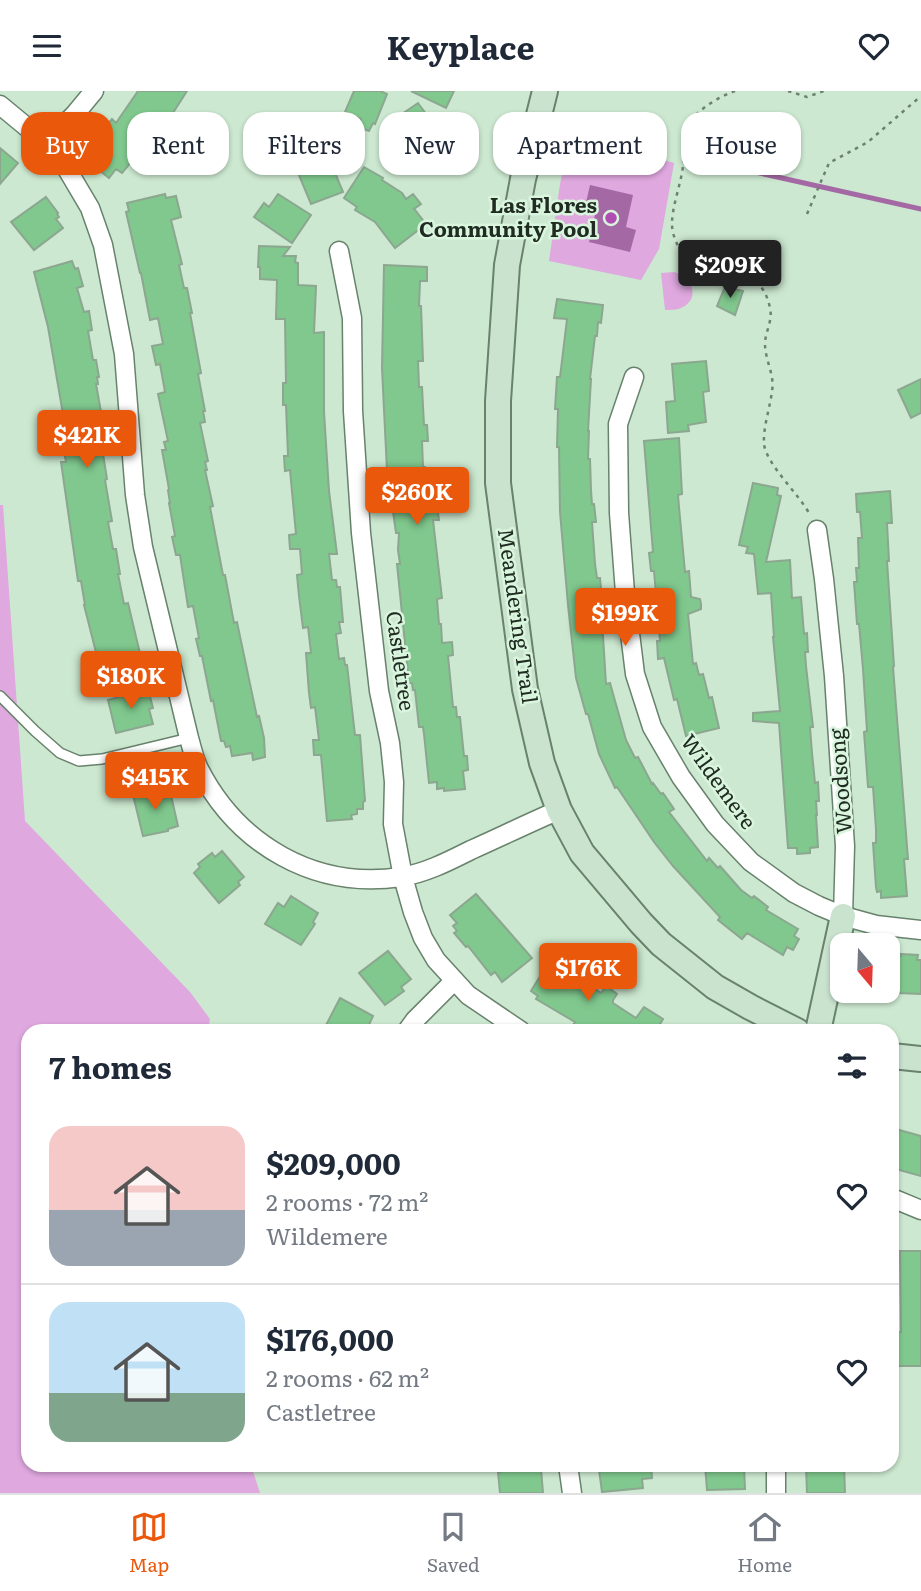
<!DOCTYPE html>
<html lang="en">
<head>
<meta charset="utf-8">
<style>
  :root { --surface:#fff; --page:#f6f6f7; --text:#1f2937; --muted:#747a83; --line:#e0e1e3; --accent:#ea580c }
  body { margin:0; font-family:Literata,serif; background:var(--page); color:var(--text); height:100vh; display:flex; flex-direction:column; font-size:26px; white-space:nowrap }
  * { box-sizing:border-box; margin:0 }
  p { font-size:23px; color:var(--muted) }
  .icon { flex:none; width:38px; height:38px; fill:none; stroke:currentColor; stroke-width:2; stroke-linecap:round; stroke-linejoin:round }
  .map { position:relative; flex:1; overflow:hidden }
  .drawer { position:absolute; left:21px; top:933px; width:878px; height:448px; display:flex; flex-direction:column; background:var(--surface); border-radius:21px; box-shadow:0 2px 5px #0004 }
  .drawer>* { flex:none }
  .hud { position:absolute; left:21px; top:21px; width:880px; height:63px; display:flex; gap:14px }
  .needle { width:46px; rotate:161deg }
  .tools { position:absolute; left:830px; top:842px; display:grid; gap:14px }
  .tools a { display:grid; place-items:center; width:70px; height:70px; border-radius:14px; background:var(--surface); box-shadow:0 2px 5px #0004; font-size:35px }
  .price { position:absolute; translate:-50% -60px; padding:0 16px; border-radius:7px; background:var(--accent); color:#fff; font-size:23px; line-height:46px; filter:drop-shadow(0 2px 4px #0008) }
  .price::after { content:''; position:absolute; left:50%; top:42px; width:21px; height:16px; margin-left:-10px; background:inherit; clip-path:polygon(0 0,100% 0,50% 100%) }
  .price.current { background:#222; color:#fff }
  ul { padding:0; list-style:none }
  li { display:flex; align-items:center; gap:21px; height:175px; padding:0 28px }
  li+li { border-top:2px solid var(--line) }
  li span { display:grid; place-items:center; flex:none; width:196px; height:140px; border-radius:21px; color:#555 }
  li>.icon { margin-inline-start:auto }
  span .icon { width:84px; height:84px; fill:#fffc; stroke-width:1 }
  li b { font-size:30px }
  h2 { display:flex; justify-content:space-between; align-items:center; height:84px; padding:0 28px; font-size:30px }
  .pill { padding:0 24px; border-radius:21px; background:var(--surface); box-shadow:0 2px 5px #0004; font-size:24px; line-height:63px }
  .pill.current { background:var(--accent); color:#fff }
  header { display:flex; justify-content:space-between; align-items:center; height:91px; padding:0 28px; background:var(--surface); font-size:32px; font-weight:700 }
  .tabs { display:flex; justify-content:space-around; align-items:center; height:98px; border-top:2px solid var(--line); background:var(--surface); font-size:19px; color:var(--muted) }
  .tabs a { display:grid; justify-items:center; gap:4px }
  .tabs .current { color:var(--accent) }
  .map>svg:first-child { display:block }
</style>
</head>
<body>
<header><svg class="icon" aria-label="menu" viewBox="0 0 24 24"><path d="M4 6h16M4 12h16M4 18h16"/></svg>Keyplace<svg class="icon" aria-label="heart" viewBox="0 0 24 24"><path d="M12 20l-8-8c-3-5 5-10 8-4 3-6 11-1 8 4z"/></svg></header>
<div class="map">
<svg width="921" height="1402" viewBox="0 0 921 1402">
  <rect width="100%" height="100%" fill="#cce8d0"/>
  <!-- green -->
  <path fill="#dfa8df" d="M571,42L674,72L659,158L641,189L549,170L560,93Z
    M674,181C691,185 701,206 683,216C678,219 671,219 665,219L661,182Z
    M0,414H3L25,730L190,901L210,928L208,940H28V1374H251L260,1402H0Z"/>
  <!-- water -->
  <path fill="#a469a4" d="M590,94L633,104L626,136L636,139L630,161L589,151L596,119L585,116Z"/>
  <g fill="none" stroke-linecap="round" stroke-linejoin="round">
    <!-- stream -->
    <path stroke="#a469a4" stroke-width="5" d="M737,77L921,118"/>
  </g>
  <!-- building -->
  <path fill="#80c88e" stroke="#8ca690" stroke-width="2" d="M138,0H187L171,25L172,26L171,28L177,32L170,43L164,39L158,48L153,45L122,82L116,78L109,87L89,71L102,53L98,49L102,45L100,43L112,28L116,32Z
    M354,0H380L387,3L375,33L373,32L369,40L358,36L361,28L345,21Z
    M411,0H454L446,17Z
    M418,12L441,43L434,49L436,51L425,60L423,57L416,62L396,36L409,26L405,21Z
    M589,52L620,59L619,64L629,66L626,79L616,76L615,80L585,73Z
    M0,57L18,72L0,93Z
    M328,65L343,101L311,113L296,77Z
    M364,76L383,87L382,89L402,102L406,108L413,103L421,113L414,118L415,119L426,133L395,157L375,131L355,119L357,116L344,107Z
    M165,103L166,107L176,105L181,126L171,129L182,173L179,174L184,197H187L192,222H190L201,282L198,283L205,320H203L205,331L200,332L208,370L205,371L207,379H205L213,415L210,416L223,484H225L234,532L237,531L257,626L259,625L264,647L265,666L253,669L252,662L232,665L230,655L226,656L224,650H221L213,609L211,610L202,565H200L196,548L199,547L193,515L188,516L180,464H176L172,446L175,445L169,412H170L168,399L169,398L162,359H166L164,351L168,350L158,303L165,301L160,273L156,274L152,255L163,253L158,227L150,229L141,182H140L126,121L129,120L127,112Z
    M278,103L311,124L292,152L254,126L264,112L269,116Z
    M46,106L58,122L57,123L59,126L56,128L63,137L34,159L11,131Z
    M259,155L290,156L283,165H296L295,171L298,172V194L316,195L314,242L324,241V321L329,400L337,463H329L332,489H336L337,496H340L343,531H339L341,542L336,543L339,568L344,567L345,574H347L355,644H360L365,710L363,711V718H357V723L351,724L352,728L327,730L321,664H314L313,649H319L315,616L311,617L309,602L306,562H311L308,536L303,537L299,505L297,484L302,483L300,458H290L289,444L296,443L290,379L285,380L284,365H288L286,314H283V292H286L285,228H276L277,189L260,188V176H258Z
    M72,170L75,178L78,177L83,195L77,197L84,221L89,220L92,239L88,240L93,269H96L99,286H97L98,293H96L105,343L100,344L107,388L105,389L112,430L108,431L113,458H116L120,483H118L124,513L128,512L143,575V577L102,585L84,514H85L81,490H78L61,371H66L57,324L63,323L48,236L34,181Z
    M384,174L427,176V190H420L419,215H421L423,270H418L419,296H422L424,334H427L428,350H422L423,376H425L429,416L437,415L439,429H433L442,507L437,508L439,533H441L442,552L452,551L453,564L448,565L453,616H456L457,626H460L464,665H467L468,679L463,680L465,698L444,700V697L437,698V691L429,692L424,643L423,636H419L415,599H413L412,592H409L397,473H400L398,459L399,442H396L392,413H390L387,380L382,277Z
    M725,196L743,200L735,224L717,215Z
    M557,208L603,214L601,232L598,231L597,245H595L590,288H591L588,340H589L588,368H590L591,399L592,413H594L596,431H592L595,473L597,487H600L604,529H602L606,593L610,592L626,649L635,667L638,666L652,693L653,692L661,703L663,702L674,718L669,721L707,770L709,767L718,777L720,775L741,799L752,807L754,805L768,816L766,819L798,838L794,845L799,848L793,859L787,856L783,864L747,842L742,848L718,829L720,826L673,775L654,751L617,696L615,697L599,663L588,623H586L576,587L568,514L560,421L559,356H557L558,318H555L557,286H560L567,228L554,227Z
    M706,270L709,300L703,301L706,331L688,334L689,340L668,342L666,311L675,310L672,273Z
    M921,288V322L911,327L898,299Z
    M679,347L682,403L678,404L679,416L685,481L689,480L691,506L700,508L701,513V518L688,523L693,573L696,572L699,584L703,583L709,607L712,606L719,637L686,645L677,608L674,609L664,567L658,568L657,550H660L654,480H651L649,462L653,461L644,350Z
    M753,392L778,397L777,404L781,405L766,471L790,469L792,507L801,506L804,543L807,542L808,561H805L806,575L813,636H810L812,662L815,692L818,691L819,710H816L817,724H816L818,756L810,757V762L797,763V757H788L779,632L753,630V622L780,620L773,546H774L771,502L758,503L754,463L746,462L748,456L739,454Z
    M890,400L892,432H887L889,470H887L894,575L893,576L908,768H904L907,805L881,807V800L877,801L876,796L873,752H876V738L873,696H868L864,641L867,640L863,578L859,533H857L854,491H857L856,477H859L858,447H862L860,421H857L856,403Z
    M148,598L153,617L149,618L153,633L116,642L108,609Z
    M157,698L158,703L170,700L178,735L168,738V740L143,745L133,704Z
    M222,760L244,786L238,791L240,794L219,812L194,782L200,776L198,773L212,762L215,766Z
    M476,803L532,867L502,891L495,881L491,884L468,855L466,856L454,842L457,840L453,835L457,832L450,824Z
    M291,805L318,822L313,831L315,833L301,854L265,833L278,812L284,816Z
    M388,860L411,888L401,896L404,900L385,914L359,882Z
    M901,863L918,864L917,869H921V903L899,902V896L887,895V864L901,865Z
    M552,866L576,881L574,884L601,902L606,895L617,903L613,909V912L636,927L644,916L663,928L656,940H581L573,934L575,931L536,908L538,905L531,900Z
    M340,907L373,925L366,940H323Z
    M892,1037L921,1045V1085L892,1077Z
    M900,1160H921V1275H892V1241H901Z
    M500,1374H536V1378H541L543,1402H500L498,1381H501Z
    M607,1374H651L652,1387L642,1388L643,1397L602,1401L599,1379L600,1377L607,1376Z
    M705,1374H744L745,1398L707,1399Z
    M844,1374L845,1402H807L806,1375Z"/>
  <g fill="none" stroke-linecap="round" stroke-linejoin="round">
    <defs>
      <path id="lane" d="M0,605L35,640L60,662L79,670L102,668L189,647"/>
      <path id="street" d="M0,14L46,52L64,73L90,117L103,154L124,263L135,404L143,456L189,647C192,657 194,668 199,678C238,754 315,799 401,786C426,782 449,770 471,759C500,746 529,732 559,719
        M46,52L75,23L94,0
        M339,160L352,227L353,320L361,442L379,600L390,652L394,691L393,733L403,786L413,821L423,847L436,869L468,904L521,940
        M634,286L618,333L619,422L625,502L635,583L652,636L681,686L715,733L751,771L794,802L819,815L843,825L876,834L921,839
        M817,439L824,488L834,585L845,755L843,825
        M407,940L415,929L454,890
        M892,1107L921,1119
        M568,1374L572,1402
        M776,1374V1402"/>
      <path id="secondary" d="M545,0L523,88L507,174L498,310V392L525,598L542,672L559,719L582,762L641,832L661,853L715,896L750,916L797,940
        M818,940L843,825
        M892,965L921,968"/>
    </defs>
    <!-- lane casing -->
    <use href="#lane" stroke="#68826c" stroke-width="12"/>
    <!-- street casing -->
    <use href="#street" stroke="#68826c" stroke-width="21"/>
    <!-- secondary casing -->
    <use href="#secondary" stroke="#68826c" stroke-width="28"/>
    <!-- path -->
    <path stroke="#6e8171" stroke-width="2.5" stroke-dasharray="3.5 5" stroke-linecap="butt" d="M735,0C719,6 702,16 691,29C681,40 685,61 683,75C681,93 672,115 672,133C672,144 678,158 686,166C710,194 759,164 770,217C773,230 765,241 765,253C765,269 775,284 772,300C770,317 763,336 764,353C766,373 800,404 810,424
      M788,0L807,6L824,0
      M807,123L829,72L868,51L921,5"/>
    <!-- lane -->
    <use href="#lane" stroke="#fff" stroke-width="9"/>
    <!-- street -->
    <use href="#street" stroke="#fff" stroke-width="18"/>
    <!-- secondary -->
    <use href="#secondary" stroke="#c9e3cf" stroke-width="24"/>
  </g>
  <!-- markers -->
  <circle fill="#b04db3" stroke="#d9f5dd" stroke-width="2.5" cx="611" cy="127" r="7"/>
  <g text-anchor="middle" stroke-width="5" stroke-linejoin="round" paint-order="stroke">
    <!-- poi labels -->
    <g font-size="21" font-weight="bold" fill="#202b22" stroke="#d9f5dd" text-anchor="end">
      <text x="597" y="122">Las Flores<tspan x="597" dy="24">Community Pool</tspan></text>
    </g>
    <!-- street labels -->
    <g font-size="21" fill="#202b22" stroke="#d9f5dd">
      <text transform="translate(517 525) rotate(82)" y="7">Meandering Trail</text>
      <text transform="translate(400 570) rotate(82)" y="7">Castletree</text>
      <text transform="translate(841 690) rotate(-94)" y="7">Woodsong</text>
      <text transform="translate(718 691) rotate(54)" y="7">Wildemere</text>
    </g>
  </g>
</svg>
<div class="tools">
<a><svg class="needle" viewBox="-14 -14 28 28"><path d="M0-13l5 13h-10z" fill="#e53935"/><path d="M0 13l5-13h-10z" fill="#747a83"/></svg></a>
</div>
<b class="price current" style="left:730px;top:209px">$209K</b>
<b class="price" style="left:87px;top:379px">$421K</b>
<b class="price" style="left:417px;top:436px">$260K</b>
<b class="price" style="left:625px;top:557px">$199K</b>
<b class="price" style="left:131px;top:620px">$180K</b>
<b class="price" style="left:155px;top:721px">$415K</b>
<b class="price" style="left:588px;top:912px">$176K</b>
<div class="hud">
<a class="pill current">Buy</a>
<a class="pill">Rent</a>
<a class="pill">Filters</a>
<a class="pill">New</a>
<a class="pill">Apartment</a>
<a class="pill">House</a>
</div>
<section class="drawer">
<h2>7 homes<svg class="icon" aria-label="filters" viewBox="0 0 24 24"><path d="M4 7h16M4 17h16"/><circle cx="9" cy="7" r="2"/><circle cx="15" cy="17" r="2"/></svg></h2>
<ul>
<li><span style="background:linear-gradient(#f6c9c9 60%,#9aa5b1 0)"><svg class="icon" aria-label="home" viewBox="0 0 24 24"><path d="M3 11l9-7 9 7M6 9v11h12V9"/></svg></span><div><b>$209,000</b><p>2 rooms · 72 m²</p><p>Wildemere</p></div><svg class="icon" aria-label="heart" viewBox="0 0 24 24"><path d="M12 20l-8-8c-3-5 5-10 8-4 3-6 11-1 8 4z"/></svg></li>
<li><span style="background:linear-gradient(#bfe0f5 65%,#7fa58c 0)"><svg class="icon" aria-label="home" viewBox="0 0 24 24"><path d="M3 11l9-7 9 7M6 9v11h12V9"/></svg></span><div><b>$176,000</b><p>2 rooms · 62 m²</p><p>Castletree</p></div><svg class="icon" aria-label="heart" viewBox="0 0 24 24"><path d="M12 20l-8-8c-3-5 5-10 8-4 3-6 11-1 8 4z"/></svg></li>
</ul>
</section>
</div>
<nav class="tabs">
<a class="current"><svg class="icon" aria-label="map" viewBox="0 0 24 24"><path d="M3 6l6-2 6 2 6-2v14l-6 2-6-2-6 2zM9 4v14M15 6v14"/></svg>Map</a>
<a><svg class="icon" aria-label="saved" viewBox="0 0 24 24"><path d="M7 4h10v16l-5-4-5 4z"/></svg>Saved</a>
<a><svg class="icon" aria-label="home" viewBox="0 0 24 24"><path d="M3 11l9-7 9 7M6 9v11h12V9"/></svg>Home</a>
</nav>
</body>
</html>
